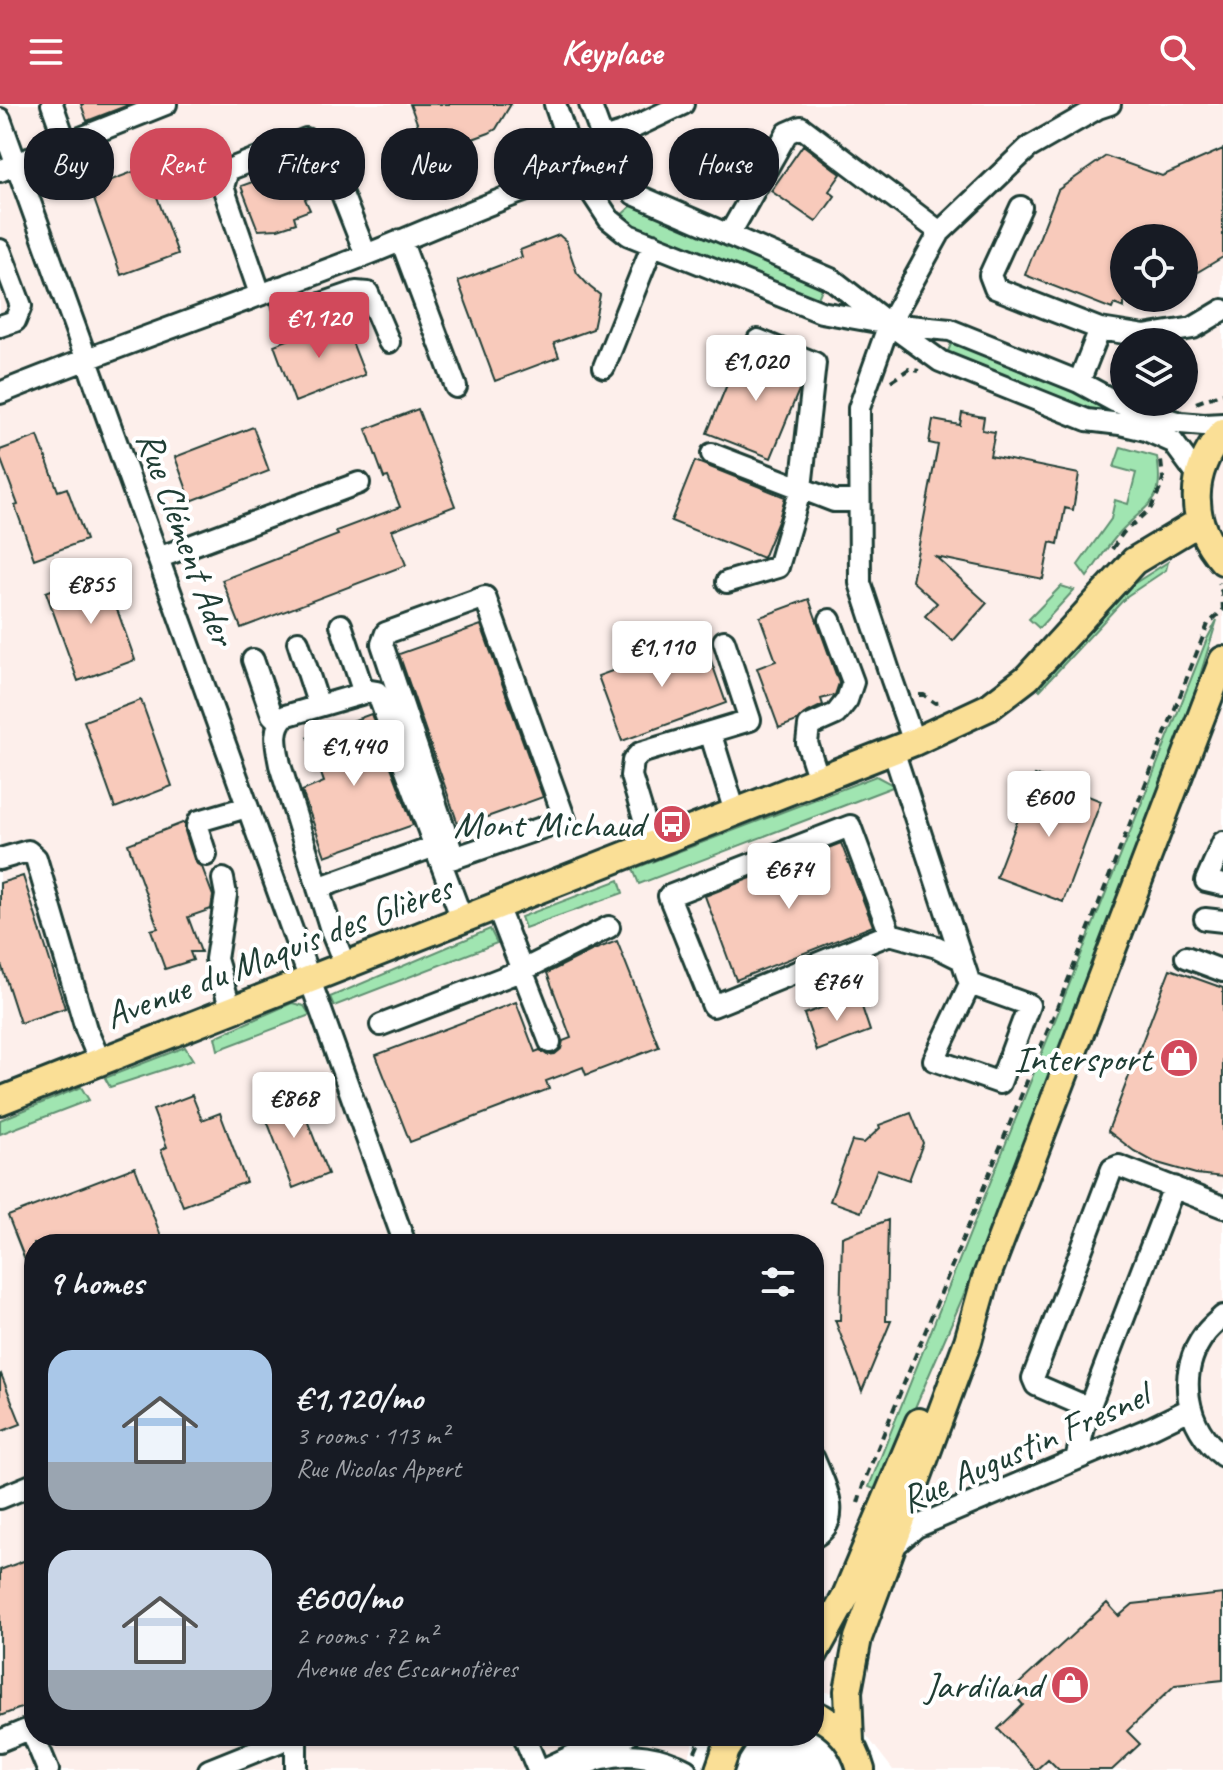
<!DOCTYPE html>
<html lang="en">
<head>
<meta charset="utf-8">
<style>
  :root { --surface:#171b24; --page:#20242c; --text:#f1f3f6; --muted:#9ea1a6; --accent:#d1495b }
  body { margin:0; font-family:Caveat,sans-serif; background:var(--page); color:var(--text); height:100vh; display:flex; flex-direction:column; font-size:30px; white-space:nowrap }
  * { box-sizing:border-box; margin:0 }
  p { font-size:26px; color:var(--muted) }
  .icon { flex:none; width:44px; height:44px; fill:none; stroke:currentColor; stroke-width:2; stroke-linecap:round; stroke-linejoin:round }
  .map { position:relative; flex:1; overflow:hidden }
  .details { position:absolute; left:24px; top:1130px; width:800px; height:512px; display:flex; flex-direction:column; background:var(--surface); border-radius:32px; box-shadow:0 2px 6px #0004 }
  .details>* { flex:none }
  .banner { position:absolute; left:24px; top:24px; width:800px; height:72px; display:flex; gap:16px }
  .fabs { position:absolute; left:1110px; top:120px; display:grid; gap:16px }
  .fabs a { display:grid; place-items:center; width:88px; height:88px; border-radius:50%; background:var(--surface); box-shadow:0 2px 6px #0004; font-size:40px }
  .price { position:absolute; translate:-50% -68px; padding:0 18px; border-radius:8px; background:#fff; color:#222; font-size:26px; line-height:52px; filter:drop-shadow(0 2px 4px #0008) }
  .price::after { content:''; position:absolute; left:50%; top:48px; width:24px; height:18px; margin-left:-12px; background:inherit; clip-path:polygon(0 0,100% 0,50% 100%) }
  .price.on { background:var(--accent); color:#fff }
  ul { padding:0; list-style:none }
  li { display:flex; align-items:center; gap:24px; height:200px; padding:0 24px }
  li span { display:grid; place-items:center; flex:none; width:224px; height:160px; border-radius:24px; color:#555 }
  li>.icon { margin-inline-start:auto }
  span .icon { width:96px; height:96px; fill:#fffc; stroke-width:1 }
  li b { font-size:34px }
  h2 { display:flex; justify-content:space-between; align-items:center; height:96px; padding:0 24px; font-size:34px }
  .tag { padding:0 28px; border-radius:32px; background:var(--surface); box-shadow:0 2px 6px #0004; font-size:28px; line-height:72px }
  .tag.on { background:var(--accent); color:#fff }
  header { display:flex; justify-content:space-between; align-items:center; height:104px; padding:0 24px; background:var(--accent); color:#fff; font-size:36px; font-weight:700 }
  .map>svg:first-child { display:block }
</style>
</head>
<body>
<header><svg class="icon" aria-label="menu" viewBox="0 0 24 24"><path d="M4 6h16M4 12h16M4 18h16"/></svg>Keyplace<svg class="icon" aria-label="search" viewBox="0 0 24 24"><circle cx="10" cy="10" r="6"/><path d="M15 15l6 6"/></svg></header>
<div class="map">
<svg width="1223" height="1666" viewBox="0 0 1223 1666">
  <rect width="100%" height="100%" fill="#fff"/>
  <filter id="ink" filterUnits="userSpaceOnUse"><feTurbulence type="fractalNoise" baseFrequency=".0125" numOctaves="2"/><feDisplacementMap in="SourceGraphic" scale="16" xChannelSelector="R" yChannelSelector="G"/><feConvolveMatrix kernelMatrix="1 2 1 2 8 2 1 2 1" color-interpolation-filters="sRGB"/></filter>
  <g filter="url(#ink)">
    <!-- built -->
    <path fill="#fdefeb" fill-rule="evenodd" d="M0,0H1223V1666H893L834,1589L814,1586V1140H34V1632H696L684,1666H0ZM1124,134H1184V194H1124ZM1124,238H1184V298H1124Z"/>
    <!-- green -->
    <path fill="#a0e5b1" stroke="#609172" stroke-width="2" d="M635,99L824,180L816,199L631,123L619,113Z
      M954,233L1072,282L1117,310L1067,302L946,252Z
      M1121,343L1157,353C1165,400 1149,397 1121,427C1108,441 1098,458 1087,473L1078,461L1111,415L1115,396L1128,400L1136,369L1114,363Z
      M1168,458L1166,466L1127,492L1040,586L1035,581L1124,486Z
      M1061,482L1074,486L1039,524L1029,515Z
      M1217,516L1184,624L1139,735L971,1174L879,1387L869,1383L870,1380L1207,535Z
      M876,672L895,682L639,780L633,765Z
      M619,776L623,789L525,824L521,813Z
      M490,825L497,839L334,902L330,893Z
      M292,899L304,902L310,911L218,946L215,933Z
      M185,943L193,956L110,983L105,974Z
      M81,983L89,996L0,1030V1016Z"/>
    <!-- building -->
    <path fill="#f8cabb" stroke="#1f3d34" stroke-width="2" d="M81,0H131L87,17Z
      M410,0H511L496,25L489,29L429,51Z
      M803,41L841,70L829,87L835,92L816,118L771,87Z
      M1223,45V153L1184,176V134H1124V204L1114,200L1112,205L1025,171L1058,86L1106,52L1162,72Z
      M314,56L327,88L305,95L310,106L294,112L296,119L278,125L258,126L241,82Z
      M146,63L178,150L121,171L90,84Z
      M559,131L566,137L577,169L590,183L600,191L593,225L554,239L559,253L495,277L458,177L522,153L520,146Z
      M343,215L365,271L295,298L274,241Z
      M742,244L801,268L799,286L771,354L707,329Z
      M418,305L455,402L392,426L406,461L241,524L222,476L338,431L336,427L400,403L388,373L384,374L366,325Z
      M962,309L984,313L982,326L995,328L990,352L1079,370L1073,406L1065,404L1058,440L1050,438L1043,475L936,453L987,499L953,537L925,512L937,499L912,477L938,341L929,339L933,316L960,321Z
      M253,323L269,367L191,397L175,353Z
      M38,332L58,387L67,384L86,436L34,455L15,402L18,401L0,353V346Z
      M695,357L785,393L779,415L763,454L671,417Z
      M103,466L135,556L78,577L46,488Z
      M809,495L839,579L835,591L821,595L823,601L804,610L797,617L779,624L757,564L776,557L760,513Z
      M481,521L543,693L459,723L399,550Z
      M703,534L726,599L622,637L598,572Z
      M141,596L172,682L115,704L84,617Z
      M371,610L413,721L325,752L302,687L324,678L308,633Z
      M1035,671L1101,697L1063,798L996,773Z
      M185,718V727L194,755L197,760L202,763L213,792L211,805L188,813L201,848H190L193,856L165,865L151,826L158,824L128,740Z
      M841,739L873,822L736,876L705,792Z
      M23,772L65,904L20,919L0,857V779Z
      M617,837L659,943L586,971L583,963L546,977L549,985L410,1038L376,951L516,898L535,948L540,946L547,951L555,950L561,945L563,937L571,934L547,869L591,847Z
      M1170,865L1223,884V1073L1196,1070L1154,1058L1134,1047L1108,1027Z
      M858,891L870,927L817,947L804,910Z
      M296,988L328,1070L293,1084L261,1001Z
      M192,991L202,1016L220,1009L246,1078L183,1102L161,1046L167,1043L153,1006Z
      M911,1009L923,1039L909,1076L877,1065L861,1108L830,1097L852,1037L864,1039L880,1024L879,1021Z
      M135,1063L162,1135L150,1140H34L33,1176L8,1112Z
      M888,1116L886,1217H891L862,1287L835,1216H840L842,1133Z
      M1,1270L21,1320L0,1328V1271Z
      M34,1453V1599L0,1612V1466Z
      M1223,1490V1576L1175,1581L1127,1627L1140,1640L1112,1666H1059L1048,1655L1036,1666L998,1625L1023,1601L1011,1587L1107,1499L1119,1512L1133,1500Z"/>
    <g fill="none" stroke-linecap="round" stroke-linejoin="round">
      <defs>
        <path id="minor" d="M52,0L66,40
          M555,0L578,68L609,115L629,131L821,208L889,220L940,257L1087,316L1120,320L1146,326L1173,338L1198,372
          M590,0L612,60L634,90L833,176L889,220L950,226L1079,278L1114,297L1153,311L1181,319L1204,321L1223,320
          M0,15L405,1140
          M603,35L622,29L683,0
          M0,67L43,49L166,0
          M1021,103L990,171L995,184L1100,225L1079,278
          M729,131L787,29L801,23L940,128
          M401,136L456,283
          M0,146L21,202L15,217L0,222
          M280,183L284,202L292,210L356,188L368,189L389,238
          M260,190L223,83L228,66L306,35L323,42L366,151
          M1100,225L1144,232L1193,224L1223,206
          M604,263L653,140
          M0,289C121,240 245,198 366,151C447,119 527,80 612,60
          M712,350L834,397H859
          M158,454L359,379
          M727,478L778,463L801,384L815,259L758,236
          M341,521L364,589
          M298,538L319,602
          M253,556L272,611L279,618
          M710,628L735,708
          M914,638L892,576L860,479L859,304L889,220L940,128L1028,44L1098,4L1110,0
          M893,646L970,880L1029,901L1000,979L934,956L970,880
          M819,676L807,639L809,622L836,610L847,596L853,578L830,516
          M1223,738L1206,777L1223,781
          M652,741L631,672L633,657L640,649L750,616L724,537
          M206,751L197,723L199,717L247,703
          M0,755L28,747L36,754L86,925L100,957
          M441,758L454,754L565,716L485,493L386,529L382,540L454,754
          M223,775L226,791L216,855L231,906
          M318,784L435,742
          M497,802L550,938
          M1205,815L1223,817
          M890,830L713,902L669,792L850,722L890,830L937,843L961,855
          M1186,853L1223,867
          M345,861L332,829L280,661C277,644 271,625 285,612L371,587L377,588L462,815
          M381,921L523,866L609,823
          M1174,1083L1089,1304L1036,1281L1033,1274L1112,1065L1119,1062L1223,1103
          M1223,1212C1217,1218 1210,1223 1205,1230C1176,1268 1185,1323 1223,1352
          M814,1355C824,1380 845,1415 814,1433
          M1076,1355L1089,1304
          M0,1394L34,1380
          M892,1444L916,1423L1153,1323L1190,1305
          M31,1625L48,1666
          M296,1632V1666
          M524,1632L538,1666
          M0,1637L34,1623
          M209,1666L294,1632
          M542,1666L598,1640L627,1632
          M573,1666C582,1662 593,1656 603,1654C630,1647 662,1653 686,1666"/>
        <path id="major" d="M1223,328C1189,368 1187,417 1223,457
          M0,997L914,638L989,603L1027,574L1134,457L1199,418
          M814,1550L845,1494L919,1318
          M814,1610C839,1621 854,1640 861,1666
          M850,1638L848,1587L858,1534L968,1237L985,1177L1223,556
          M719,1666L726,1646L735,1632"/>
      </defs>
      <!-- minor casing -->
      <use href="#minor" stroke="#1f3d34" stroke-width="26"/>
      <!-- major casing -->
      <use href="#major" stroke="#1f3d34" stroke-width="32"/>
      <!-- path -->
      <path stroke="#1f3d34" stroke-width="4" stroke-dasharray="8 6" stroke-linecap="butt" d="M891,277L909,265L919,267
        M1196,299L1223,289
        M1112,445L1123,429L1151,404L1161,383L1163,374L1161,357
        M919,591H924L935,599L944,598
        M858,1399L864,1378L1084,837L1208,520L1223,506L1222,488L1218,479
        M695,1648L702,1632"/>
      <!-- minor -->
      <use href="#minor" stroke="#fff" stroke-width="20"/>
      <!-- major -->
      <use href="#major" stroke="#fadf96" stroke-width="26"/>
    </g>
  </g>
  <!-- icons -->
  <defs>
    <symbol id="bus-disc" viewBox="-11 -11 22 22"><circle r="9.5" fill="#d1495b" stroke="#fff"/><path d="M-5-6H5V4H4V6H2V4H-2V6H-4V4H-5ZM-3.5-4V0h7V-4ZM-3.5 1.2v1.5H-2V1.2ZM2 1.2v1.5H3.5V1.2Z" fill="#fff"/></symbol>
    <symbol id="shop-disc" viewBox="-11 -11 22 22"><circle r="9.5" fill="#d1495b" stroke="#fff"/><path d="M-5-2.5h2.3a2.7 3.5 0 0 1 5.4 0H5L5.5 6h-11ZM-1.5-2.5h3a1.5 2.3 0 0 0-3 0Z" fill="#fff"/></symbol>
  </defs>
  <g fill-rule="evenodd">
    <use href="#bus-disc" x="650" y="698" width="44" height="44"/>
    <use href="#shop-disc" x="1157" y="932" width="44" height="44"/>
    <use href="#shop-disc" x="1048" y="1559" width="44" height="44"/>
  </g>
  <g text-anchor="middle" stroke-width="8" stroke-linejoin="round" paint-order="stroke">
    <!-- street labels -->
    <g font-size="38" fill="#1f3d34" stroke="#fff">
      <text transform="translate(187 434) rotate(70)" y="13">Rue Clément Ader</text>
      <text transform="translate(278 847) rotate(-21)" y="13">Avenue du Maquis des Glières</text>
      <text transform="translate(1024 1343) rotate(-24)" y="13">Rue Augustin Fresnel</text>
    </g>
    <!-- poi labels -->
    <g font-size="38" fill="#1f3d34" stroke="#fff" text-anchor="end">
      <text x="644" y="733">Mont Michaud</text>
      <text x="1151" y="967">Intersport</text>
      <text x="1042" y="1594">Jardiland</text>
    </g>
  </g>
</svg>
<div class="fabs">
<a><svg class="icon" aria-label="locate" viewBox="0 0 24 24"><circle cx="12" cy="12" r="6"/><path d="M12 2v4M12 18v4M2 12h4M18 12h4"/></svg></a>
<a><svg class="icon" aria-label="layers" viewBox="0 0 24 24"><path d="M12 4l9 5-9 5-9-5zM3 14l9 5 9-5"/></svg></a>
</div>
<b class="price on" style="left:319px;top:256px">€1,120</b>
<b class="price" style="left:756px;top:299px">€1,020</b>
<b class="price" style="left:91px;top:522px">€855</b>
<b class="price" style="left:662px;top:585px">€1,110</b>
<b class="price" style="left:354px;top:684px">€1,440</b>
<b class="price" style="left:1049px;top:735px">€600</b>
<b class="price" style="left:789px;top:807px">€674</b>
<b class="price" style="left:837px;top:919px">€764</b>
<b class="price" style="left:294px;top:1036px">€868</b>
<div class="banner">
<a class="tag">Buy</a>
<a class="tag on">Rent</a>
<a class="tag">Filters</a>
<a class="tag">New</a>
<a class="tag">Apartment</a>
<a class="tag">House</a>
</div>
<section class="details">
<h2>9 homes<svg class="icon" aria-label="filters" viewBox="0 0 24 24"><path d="M4 7h16M4 17h16"/><circle cx="9" cy="7" r="2"/><circle cx="15" cy="17" r="2"/></svg></h2>
<ul>
<li><span style="background:linear-gradient(#a9c7e8 70%,#9aa5b1 0)"><svg class="icon" aria-label="home" viewBox="0 0 24 24"><path d="M3 11l9-7 9 7M6 9v11h12V9"/></svg></span><div><b>€1,120/mo</b><p>3 rooms · 113 m²</p><p>Rue Nicolas Appert</p></div></li>
<li><span style="background:linear-gradient(#c9d6e8 75%,#9aa5b1 0)"><svg class="icon" aria-label="home" viewBox="0 0 24 24"><path d="M3 11l9-7 9 7M6 9v11h12V9"/></svg></span><div><b>€600/mo</b><p>2 rooms · 72 m²</p><p>Avenue des Escarnotières</p></div></li>
</ul>
</section>
</div>
</body>
</html>
